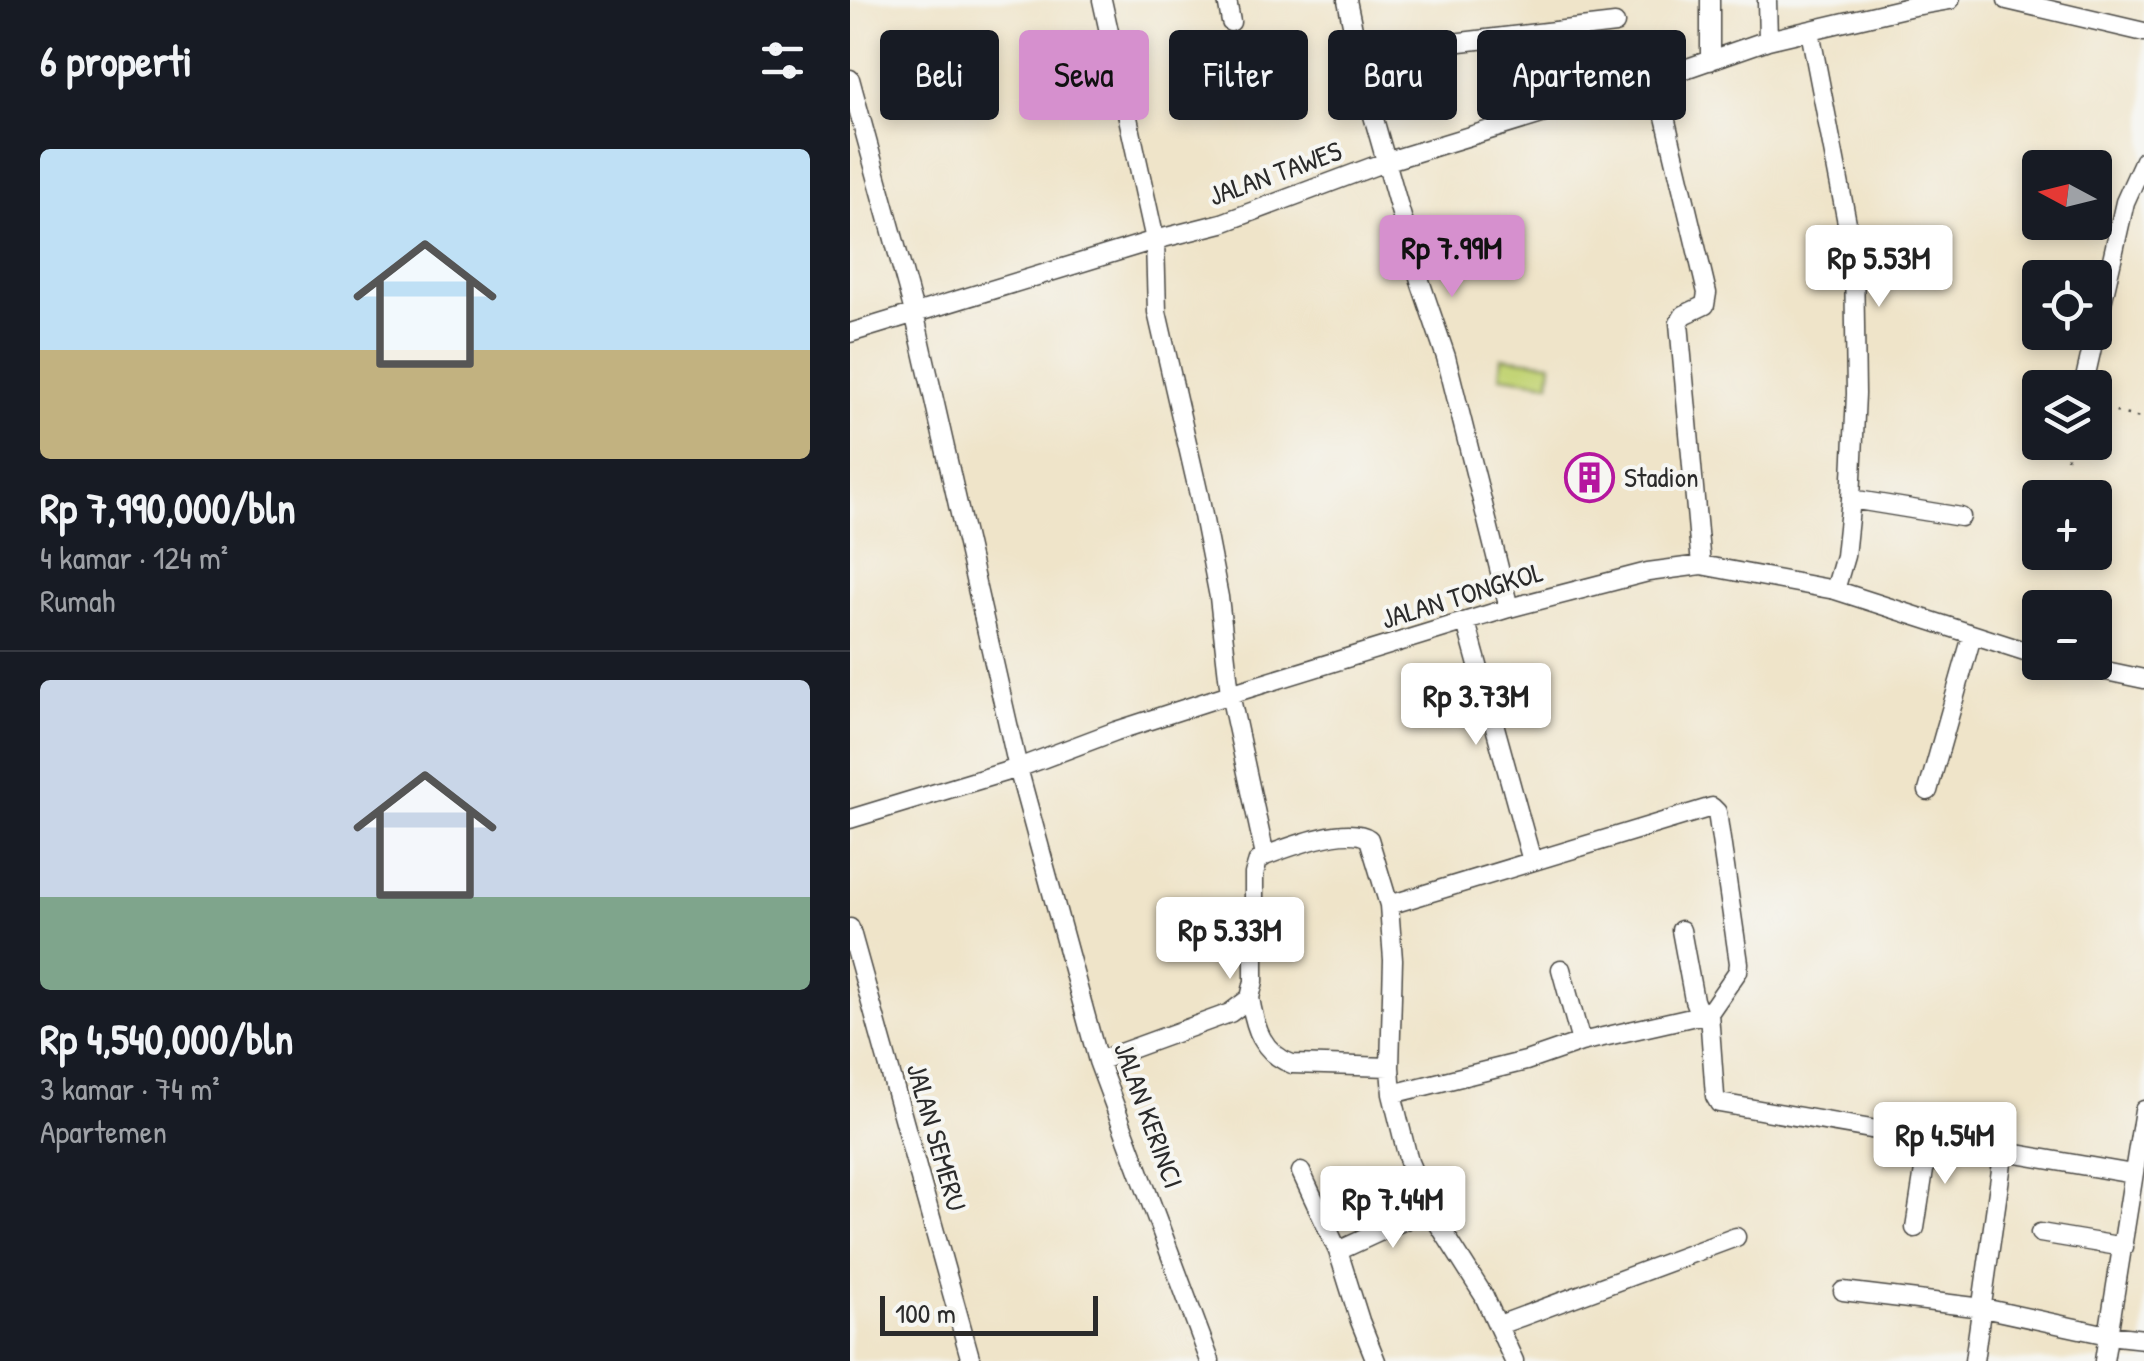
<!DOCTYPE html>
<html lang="id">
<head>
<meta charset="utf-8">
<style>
  :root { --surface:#171b24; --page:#242831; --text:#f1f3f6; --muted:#9ea1a6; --line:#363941; --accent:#d690ce }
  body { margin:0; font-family:"Patrick Hand",sans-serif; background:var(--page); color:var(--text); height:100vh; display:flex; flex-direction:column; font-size:38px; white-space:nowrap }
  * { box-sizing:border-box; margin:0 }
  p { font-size:32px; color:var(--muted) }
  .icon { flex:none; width:55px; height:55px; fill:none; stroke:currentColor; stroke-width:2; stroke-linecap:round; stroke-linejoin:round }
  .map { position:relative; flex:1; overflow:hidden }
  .details { display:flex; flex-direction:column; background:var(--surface); width:850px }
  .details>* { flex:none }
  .hud { position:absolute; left:30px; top:30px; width:950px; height:90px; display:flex; gap:20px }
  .needle { width:65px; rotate:277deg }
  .tools { position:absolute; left:1172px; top:150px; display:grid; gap:20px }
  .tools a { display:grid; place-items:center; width:90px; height:90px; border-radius:10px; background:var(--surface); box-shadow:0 5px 15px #0003; font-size:50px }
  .scale { position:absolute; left:30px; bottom:25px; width:218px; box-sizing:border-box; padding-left:10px; border:5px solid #2b2b2b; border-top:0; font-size:28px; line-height:35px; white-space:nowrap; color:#2b2b2b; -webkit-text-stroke:8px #f6f6f2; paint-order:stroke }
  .price { position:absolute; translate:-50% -85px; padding:0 22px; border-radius:10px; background:#fff; color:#222; font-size:32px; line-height:65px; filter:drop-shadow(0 2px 5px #0008) }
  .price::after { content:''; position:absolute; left:50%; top:60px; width:30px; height:22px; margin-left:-15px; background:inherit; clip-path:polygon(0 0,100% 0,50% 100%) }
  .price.active { background:var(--accent); color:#111 }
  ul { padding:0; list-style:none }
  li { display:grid; align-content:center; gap:20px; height:530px; padding:0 40px }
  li+li { border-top:2px solid var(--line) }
  li span { display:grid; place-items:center; height:310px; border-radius:10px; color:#555 }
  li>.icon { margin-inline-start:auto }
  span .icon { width:180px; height:180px; fill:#fffc; stroke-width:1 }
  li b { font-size:42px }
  h2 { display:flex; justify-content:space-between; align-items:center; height:120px; padding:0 40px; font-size:42px }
  .tag { padding:0 35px; border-radius:10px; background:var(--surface); box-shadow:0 5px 15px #0003; font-size:35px; line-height:90px }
  .tag.active { background:var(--accent); color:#111 }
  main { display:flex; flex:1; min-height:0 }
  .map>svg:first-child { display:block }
</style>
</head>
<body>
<main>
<section class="details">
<h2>6 properti<svg class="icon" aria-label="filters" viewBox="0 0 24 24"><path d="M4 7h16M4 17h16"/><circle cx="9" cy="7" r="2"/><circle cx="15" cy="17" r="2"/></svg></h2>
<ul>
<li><span style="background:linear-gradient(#bfe0f5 65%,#c2b280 0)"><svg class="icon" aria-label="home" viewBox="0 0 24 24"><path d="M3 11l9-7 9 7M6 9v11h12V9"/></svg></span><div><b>Rp 7,990,000/bln</b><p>4 kamar · 124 m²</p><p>Rumah</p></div></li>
<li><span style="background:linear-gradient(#c9d6e8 70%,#7fa58c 0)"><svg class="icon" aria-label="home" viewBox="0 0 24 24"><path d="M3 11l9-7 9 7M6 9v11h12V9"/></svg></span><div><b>Rp 4,540,000/bln</b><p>3 kamar · 74 m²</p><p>Apartemen</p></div></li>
</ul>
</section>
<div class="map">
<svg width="1294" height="1361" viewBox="0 0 1294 1361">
  <rect width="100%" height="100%" fill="#f6f6f2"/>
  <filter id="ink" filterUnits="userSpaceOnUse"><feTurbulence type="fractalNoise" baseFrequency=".01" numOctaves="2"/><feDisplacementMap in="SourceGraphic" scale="20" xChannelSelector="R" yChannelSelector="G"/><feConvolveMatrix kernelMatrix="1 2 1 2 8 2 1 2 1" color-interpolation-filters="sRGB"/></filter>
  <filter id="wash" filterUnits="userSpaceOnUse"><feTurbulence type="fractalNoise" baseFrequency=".0048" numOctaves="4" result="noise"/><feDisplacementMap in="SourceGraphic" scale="40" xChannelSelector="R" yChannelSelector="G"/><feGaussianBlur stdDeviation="2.25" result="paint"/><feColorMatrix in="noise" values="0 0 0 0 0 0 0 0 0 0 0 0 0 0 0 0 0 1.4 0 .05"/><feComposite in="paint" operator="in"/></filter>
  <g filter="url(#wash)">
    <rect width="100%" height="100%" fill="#efe4c9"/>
    <!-- park -->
    <path fill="#c3d476" stroke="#778050" stroke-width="2.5" d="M652,357L702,363L700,383L650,376Z"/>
  </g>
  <g filter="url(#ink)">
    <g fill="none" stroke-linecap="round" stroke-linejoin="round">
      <defs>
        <path id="street" d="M252,0L305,240L307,312L349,495L369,597L380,694L415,856C439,847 498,824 519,839L539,905L543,960L540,1067L542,1094L559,1162L579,1209L634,1296L664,1361
          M377,0L381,22
          M497,0L516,91L571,284L596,357L659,608
          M917,0L918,40
          M1157,0L1294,32
          M960,31L1004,259L1006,394L1001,499L995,556L985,590
          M510,60L585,45L765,24
          M860,61V0
          M0,79L64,312L168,768L248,1061L360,1361
          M806,79L857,293L855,305L834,315L829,323L851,565
          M1004,259L1080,266
          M0,333L305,240L372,223L535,162L806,79L918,40L1059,7L1100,0
          M1234,383L1275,202L1294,160
          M1001,499L1111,517
          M616,622L682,861
          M1213,662L1294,679
          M1078,791L1122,636
          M0,819L168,768L266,731L380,694L659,608L798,572L851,565L985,590L1190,656
          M539,905L862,807L867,812L889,963L888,971L859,1013L731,1042L676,1061L542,1094
          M0,928L121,1361
          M831,930L844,1000L847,1008L859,1013L865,1096L869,1103L1283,1174
          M711,969L731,1042
          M400,998C405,1028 412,1053 442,1064L540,1067
          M248,1061L380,1013L400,998L404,981V874L408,861L415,856
          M451,1172L488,1251L510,1321L526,1361
          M1065,1228L1079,1138
          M1190,1233L1274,1247
          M488,1251L579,1209
          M993,1291L1133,1308L1258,1335L1294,1339
          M649,1325L886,1237
          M1124,1361L1154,1149
          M1254,1361L1294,1110"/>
      </defs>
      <!-- street casing -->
      <use href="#street" stroke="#484743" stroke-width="21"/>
      <!-- path -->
      <path stroke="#484743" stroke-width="2.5" stroke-dasharray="2.5 8" stroke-linecap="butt" d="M1245,407L1294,419
        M1217,459L1221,442"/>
      <!-- street -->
      <use href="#street" stroke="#fff" stroke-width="18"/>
    </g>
  </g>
  <!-- icons -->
  <defs>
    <symbol id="building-ring" viewBox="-11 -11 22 22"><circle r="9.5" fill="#f6f6f2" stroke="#b5179e" stroke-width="1.5"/><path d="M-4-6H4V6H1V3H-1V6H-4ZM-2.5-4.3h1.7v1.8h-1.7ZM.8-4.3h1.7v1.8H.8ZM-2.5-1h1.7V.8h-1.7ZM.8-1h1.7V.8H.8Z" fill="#b5179e"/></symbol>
  </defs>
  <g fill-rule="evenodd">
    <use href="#building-ring" x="712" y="450" width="55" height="55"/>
  </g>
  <g text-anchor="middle" stroke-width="8" stroke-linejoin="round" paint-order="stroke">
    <!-- street labels -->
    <g font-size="28" fill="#2b2b2b" stroke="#f6f6f2">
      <text transform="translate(425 173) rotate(-20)" y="10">JALAN TAWES</text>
      <text transform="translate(612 595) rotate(-17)" y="10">JALAN TONGKOL</text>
      <text transform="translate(299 1115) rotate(70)" y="10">JALAN KERINCI</text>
      <text transform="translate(87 1137) rotate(74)" y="10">JALAN SEMERU</text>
    </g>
    <!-- poi labels -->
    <g font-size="28" fill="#2b2b2b" stroke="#f6f6f2" text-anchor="start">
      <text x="774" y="487">Stadion</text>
    </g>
  </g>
</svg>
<div class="tools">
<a><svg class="needle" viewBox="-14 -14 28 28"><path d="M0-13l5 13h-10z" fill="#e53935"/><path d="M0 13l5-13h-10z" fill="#9ea1a6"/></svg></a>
<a><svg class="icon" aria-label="locate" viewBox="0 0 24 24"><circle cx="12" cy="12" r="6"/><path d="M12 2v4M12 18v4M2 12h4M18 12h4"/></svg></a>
<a><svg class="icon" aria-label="layers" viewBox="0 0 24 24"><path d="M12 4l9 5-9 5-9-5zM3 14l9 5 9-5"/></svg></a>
<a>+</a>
<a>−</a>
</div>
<div class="scale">100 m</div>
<b class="price active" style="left:602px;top:300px">Rp 7.99M</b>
<b class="price" style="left:1029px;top:310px">Rp 5.53M</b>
<b class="price" style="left:626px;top:748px">Rp 3.73M</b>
<b class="price" style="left:380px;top:982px">Rp 5.33M</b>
<b class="price" style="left:1095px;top:1187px">Rp 4.54M</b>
<b class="price" style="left:543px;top:1251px">Rp 7.44M</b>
<div class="hud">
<a class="tag">Beli</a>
<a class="tag active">Sewa</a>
<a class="tag">Filter</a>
<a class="tag">Baru</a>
<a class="tag">Apartemen</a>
</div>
</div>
</main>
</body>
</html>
